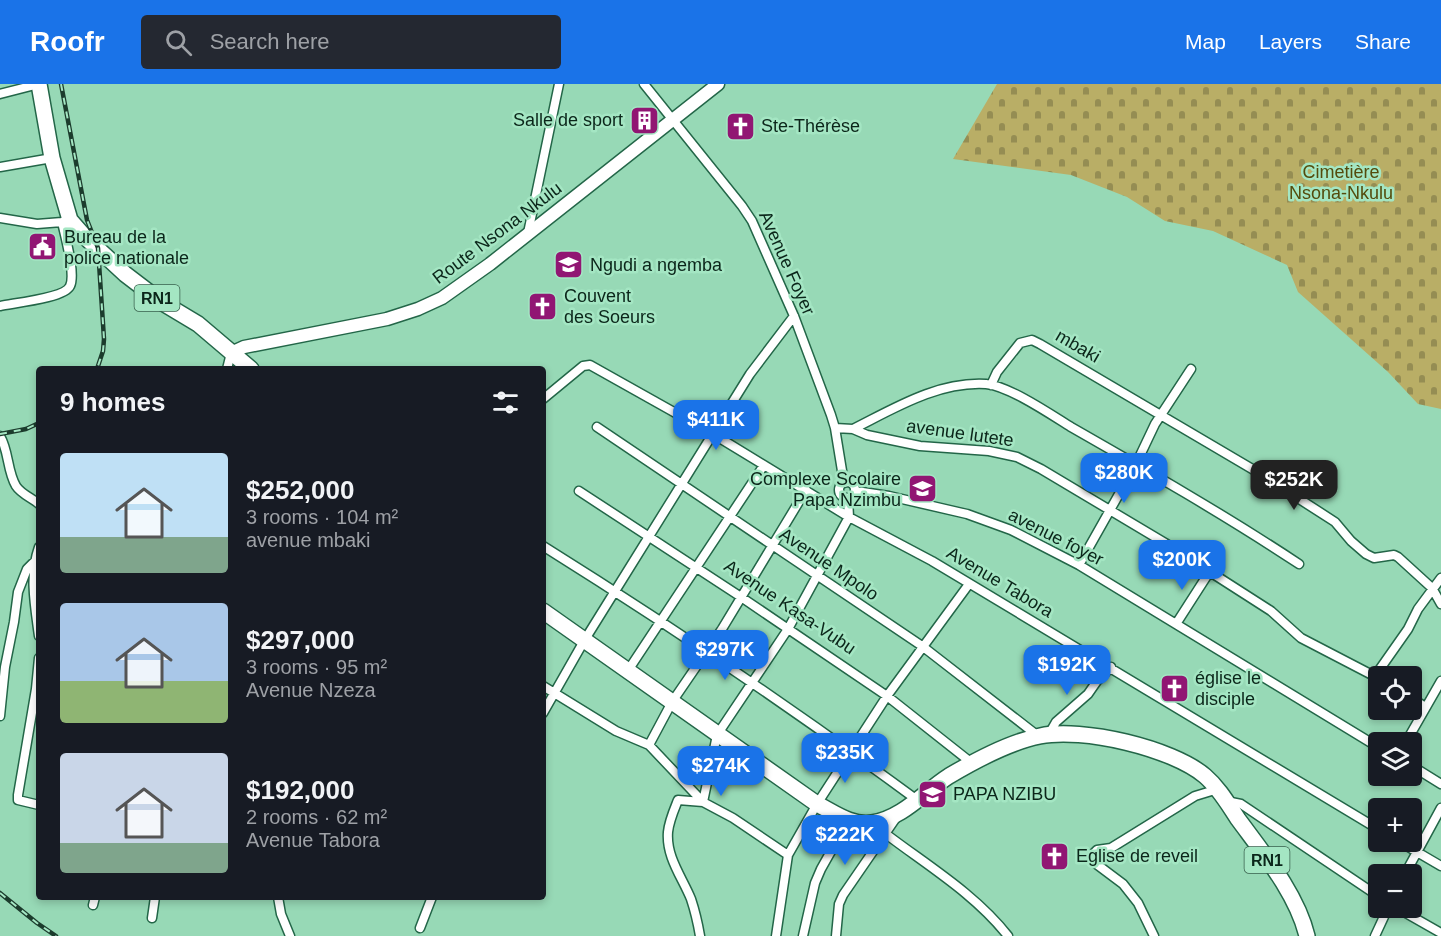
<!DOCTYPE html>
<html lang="en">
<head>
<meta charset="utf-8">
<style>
  :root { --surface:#171b24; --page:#242831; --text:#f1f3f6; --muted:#9ea1a6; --accent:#1a73e8 }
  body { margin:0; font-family:Helvetica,sans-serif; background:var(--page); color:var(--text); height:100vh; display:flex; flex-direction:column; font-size:22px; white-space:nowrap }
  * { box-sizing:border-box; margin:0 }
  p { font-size:20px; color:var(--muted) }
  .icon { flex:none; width:33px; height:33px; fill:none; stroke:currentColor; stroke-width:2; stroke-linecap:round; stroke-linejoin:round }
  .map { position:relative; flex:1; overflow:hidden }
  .sheet { position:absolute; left:36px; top:282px; width:510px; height:534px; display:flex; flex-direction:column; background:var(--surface); border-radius:6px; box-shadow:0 3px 9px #0003 }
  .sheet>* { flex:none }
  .fabs { position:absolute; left:1368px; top:582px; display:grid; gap:12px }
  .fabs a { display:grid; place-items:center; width:54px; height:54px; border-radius:6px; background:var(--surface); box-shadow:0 3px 9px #0003; font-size:30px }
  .price { position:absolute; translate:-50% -51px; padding:0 14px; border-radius:12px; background:var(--accent); color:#fff; font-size:20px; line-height:39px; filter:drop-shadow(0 2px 3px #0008) }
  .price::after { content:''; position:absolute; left:50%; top:36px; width:18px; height:14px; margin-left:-9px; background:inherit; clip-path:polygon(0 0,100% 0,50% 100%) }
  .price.active { background:#222; color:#fff }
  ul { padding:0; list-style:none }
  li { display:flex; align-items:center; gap:18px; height:150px; padding:0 24px }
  li span { display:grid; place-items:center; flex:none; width:168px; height:120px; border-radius:6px; color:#555 }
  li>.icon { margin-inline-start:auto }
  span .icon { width:72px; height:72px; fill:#fffc; stroke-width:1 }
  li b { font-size:26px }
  h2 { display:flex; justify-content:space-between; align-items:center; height:72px; padding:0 24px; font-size:26px }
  header { display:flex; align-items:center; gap:36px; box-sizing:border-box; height:84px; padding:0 30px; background:var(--accent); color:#fff }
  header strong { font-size:28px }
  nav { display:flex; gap:33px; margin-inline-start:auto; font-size:21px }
  .search { width:420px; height:54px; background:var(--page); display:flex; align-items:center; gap:15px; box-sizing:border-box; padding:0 21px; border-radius:6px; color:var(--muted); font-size:22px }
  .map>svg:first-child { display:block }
</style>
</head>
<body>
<header>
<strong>Roofr</strong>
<div class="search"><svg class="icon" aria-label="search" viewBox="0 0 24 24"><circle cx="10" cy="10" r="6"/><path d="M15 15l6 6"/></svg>Search here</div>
<nav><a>Map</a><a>Layers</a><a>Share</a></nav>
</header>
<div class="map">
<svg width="1441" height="852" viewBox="0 0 1441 852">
  <defs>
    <pattern id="cemetery-stones" width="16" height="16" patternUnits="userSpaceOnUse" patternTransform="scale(1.5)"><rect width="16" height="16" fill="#b9ae66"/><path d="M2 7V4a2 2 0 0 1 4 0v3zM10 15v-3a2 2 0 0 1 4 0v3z" fill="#958d53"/></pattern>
  </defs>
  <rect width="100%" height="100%" fill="#97d9b6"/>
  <!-- cemetery -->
  <path fill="url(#cemetery-stones)" d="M997,0H1441V325L1418,320L1388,288L1298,208L1287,181L1213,147L1165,137L1127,113L1071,91L953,75Z"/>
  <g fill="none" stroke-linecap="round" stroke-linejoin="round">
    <defs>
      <path id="street" d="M644,0L742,122L752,137L794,232L831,331L835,344L844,399
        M0,10L39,0
        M0,83L52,74
        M0,134L37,140L62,138
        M528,149L559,0
        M0,222C14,219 65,214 70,202C76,190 65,152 62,138L70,136
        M227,285L231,269
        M991,301L997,288L1020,259L1032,256L1040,260L1259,389L1335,438L1351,457L1366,470L1374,474L1394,471L1398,473L1432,504L1441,520
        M543,315L583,282L590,281L713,350L849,433L788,545L717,651L703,718L678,716C674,726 669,737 668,748C666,773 682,793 691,815C695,827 698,840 700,852
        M597,343L922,562L1038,652
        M835,344L853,345L867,351L920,362L989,367L1017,373L1041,385L1165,459L1271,527L1301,554L1378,594
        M853,345C893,325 938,297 986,300C1009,302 1050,330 1071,343C1148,387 1225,431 1299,480
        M0,352C9,367 7,387 16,402C21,410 32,414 39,420
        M839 406a8 8 0 1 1 16 0a8 8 0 1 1-16 0Z
        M579,407L741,513L887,612L973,680
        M856,407L889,412L967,430L1011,446L1079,481L1378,663
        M848,415L849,433L932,477L1378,745
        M543,462C671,542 796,627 917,716
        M39,463C29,491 35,522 39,552
        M1079,481L1136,380L1155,340L1191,285
        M1176,540L1210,487
        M39,574L36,605L18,711V716L39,721
        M627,588L764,381
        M1375,592L1408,545L1418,525L1441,494
        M543,602L616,647L649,661L703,718L733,734L788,771
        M1412,614L1425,623
        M543,629L584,557L750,290L794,232
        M0,632L5,583L14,538L18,508L27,485L33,479
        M1053,649L1052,645L1056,638L1088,610L1097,597L1111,583
        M1406,658L1441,597
        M649,661L672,618L722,545L806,406
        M1412,682L1441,700
        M1226,717L1241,720L1378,812
        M886,750C928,782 975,810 1008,852
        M1400,758L1441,782
        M1405,790L1441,724
        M278,813L281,830L290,852
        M93,821L95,813
        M1397,824L1441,849
        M152,834L155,813
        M420,844L432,813
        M776,852L788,771L817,720L887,612L969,500
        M803,852L815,799L821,785L848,737
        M836,852L839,820L843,811L898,731
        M1154,852L1138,819L1123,800L1095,779L1093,774L1094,769L1097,766L1111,764L1195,712L1218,705
        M1375,852L1388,824"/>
      <path id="secondary" d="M231,269L244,263L387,235L418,225L442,214L490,180L718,0"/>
      <path id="highway" d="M39,0L52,74L70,136L84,152L125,190L163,219L198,240L251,285
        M543,527L817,720C835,729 851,742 872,739C903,734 924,708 949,692C976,676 1009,658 1040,652C1082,643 1172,664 1205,692C1219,704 1228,720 1238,735C1263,769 1297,810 1307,852"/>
    </defs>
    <!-- street casing -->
    <use href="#street" stroke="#236648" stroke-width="11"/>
    <!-- secondary casing -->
    <use href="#secondary" stroke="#236648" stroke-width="15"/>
    <!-- highway casing -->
    <use href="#highway" stroke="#236648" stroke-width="18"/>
    <!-- street -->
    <use href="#street" stroke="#fff" stroke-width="8"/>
    <!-- secondary -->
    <use href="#secondary" stroke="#fff" stroke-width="12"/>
    <!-- highway -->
    <use href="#highway" stroke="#fff" stroke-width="15"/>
    <defs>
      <path id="rail" d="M61,0L87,136L98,164L104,255L103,267L97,285
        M0,350L26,345L39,339
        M0,809L37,839L56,852"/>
    </defs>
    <!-- rail casing -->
    <use href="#rail" stroke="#1c3c2d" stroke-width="4.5"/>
    <!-- rail -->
    <use href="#rail" stroke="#a4e6c3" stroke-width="2" stroke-dasharray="7" stroke-linecap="butt"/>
  </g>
  <!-- icons -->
  <defs>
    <symbol id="building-square" viewBox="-11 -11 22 22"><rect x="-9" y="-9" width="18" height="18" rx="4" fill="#911673" stroke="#a4e6c3"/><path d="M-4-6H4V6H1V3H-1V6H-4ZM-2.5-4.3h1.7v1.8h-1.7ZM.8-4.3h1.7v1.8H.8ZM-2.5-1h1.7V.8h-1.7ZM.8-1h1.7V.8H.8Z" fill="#fff"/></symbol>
    <symbol id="church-square" viewBox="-11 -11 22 22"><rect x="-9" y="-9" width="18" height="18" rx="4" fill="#911673" stroke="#a4e6c3"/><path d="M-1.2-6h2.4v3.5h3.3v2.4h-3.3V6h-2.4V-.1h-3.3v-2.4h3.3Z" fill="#fff"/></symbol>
    <symbol id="civic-square" viewBox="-11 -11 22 22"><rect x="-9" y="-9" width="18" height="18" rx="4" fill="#911673" stroke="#a4e6c3"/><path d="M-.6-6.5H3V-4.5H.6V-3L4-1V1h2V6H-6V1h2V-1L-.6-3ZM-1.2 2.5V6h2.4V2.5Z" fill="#fff"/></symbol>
    <symbol id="school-square" viewBox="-11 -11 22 22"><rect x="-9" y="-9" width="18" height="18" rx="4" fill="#911673" stroke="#a4e6c3"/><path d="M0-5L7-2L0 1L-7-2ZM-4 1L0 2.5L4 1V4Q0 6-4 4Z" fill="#fff"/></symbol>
  </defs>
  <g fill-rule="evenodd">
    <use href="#building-square" x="628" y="20" width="33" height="33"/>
    <use href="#church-square" x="724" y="26" width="33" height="33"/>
    <use href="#civic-square" x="26" y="146" width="33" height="33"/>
    <use href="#school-square" x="552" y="164" width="33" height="33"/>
    <use href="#church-square" x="526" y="206" width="33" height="33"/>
    <use href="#school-square" x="906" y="388" width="33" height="33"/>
    <use href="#church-square" x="1158" y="588" width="33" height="33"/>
    <use href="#school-square" x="916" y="694" width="33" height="33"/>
    <use href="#church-square" x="1038" y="756" width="33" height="33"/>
  </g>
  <g text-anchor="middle" stroke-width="5" stroke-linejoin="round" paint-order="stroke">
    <!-- shield labels -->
    <g fill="#a4e6c3" stroke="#39604d" stroke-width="1.5">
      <rect x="134.5" y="201" width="45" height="26" rx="4.5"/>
      <rect x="1244.5" y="763" width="45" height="26" rx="4.5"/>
    </g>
    <g font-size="16" font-weight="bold" fill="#0b261a">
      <text x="157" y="220">RN1</text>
      <text x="1267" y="782">RN1</text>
    </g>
    <!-- poi labels -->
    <g font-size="18" fill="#0b261a" stroke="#a4e6c3" text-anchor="start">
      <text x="623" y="42" text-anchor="end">Salle de sport</text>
      <text x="761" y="48">Ste-Thérèse</text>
      <text x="64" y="159">Bureau de la<tspan x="64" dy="21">police nationale</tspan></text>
      <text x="590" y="187">Ngudi a ngemba</text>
      <text x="564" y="218">Couvent<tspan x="564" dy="21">des Soeurs</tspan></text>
      <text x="901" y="401" text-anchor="end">Complexe Scolaire<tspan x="901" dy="21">Papa Nzimbu</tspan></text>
      <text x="1195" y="600">église le<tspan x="1195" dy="21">disciple</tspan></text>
      <text x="953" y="716">PAPA NZIBU</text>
      <text x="1076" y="778">Eglise de reveil</text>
    </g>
    <!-- park labels -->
    <g font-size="18" fill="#544b0c" stroke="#a4e6c3">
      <text x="1341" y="94">Cimetière<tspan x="1341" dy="21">Nsona-Nkulu</tspan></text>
    </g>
    <!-- street labels -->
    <g font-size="18" fill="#0b261a" stroke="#a4e6c3">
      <text transform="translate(497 149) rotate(-37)" y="6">Route Nsona Nkulu</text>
      <text transform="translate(787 179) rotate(66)" y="6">Avenue Foyer</text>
      <text transform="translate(1078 262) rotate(30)" y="6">mbaki</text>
      <text transform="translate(960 349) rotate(8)" y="6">avenue lutete</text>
      <text transform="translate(1056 453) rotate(27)" y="6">avenue foyer</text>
      <text transform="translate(829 480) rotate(34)" y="6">Avenue Mpolo</text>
      <text transform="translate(1000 498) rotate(31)" y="6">Avenue Tabora</text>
      <text transform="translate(790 523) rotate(34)" y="6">Avenue Kasa-Vubu</text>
    </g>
  </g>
</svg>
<div class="fabs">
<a><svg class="icon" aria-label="locate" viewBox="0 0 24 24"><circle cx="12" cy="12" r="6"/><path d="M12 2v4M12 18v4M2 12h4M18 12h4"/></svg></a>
<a><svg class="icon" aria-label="layers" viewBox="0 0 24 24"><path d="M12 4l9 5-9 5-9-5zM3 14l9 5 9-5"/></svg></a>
<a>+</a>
<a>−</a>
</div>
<b class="price" style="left:716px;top:367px">$411K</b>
<b class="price" style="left:1124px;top:420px">$280K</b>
<b class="price active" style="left:1294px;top:427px">$252K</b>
<b class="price" style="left:1182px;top:507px">$200K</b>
<b class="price" style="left:725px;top:597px">$297K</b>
<b class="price" style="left:1067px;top:612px">$192K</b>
<b class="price" style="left:845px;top:700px">$235K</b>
<b class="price" style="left:721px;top:713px">$274K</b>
<b class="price" style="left:845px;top:782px">$222K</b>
<section class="sheet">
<h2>9 homes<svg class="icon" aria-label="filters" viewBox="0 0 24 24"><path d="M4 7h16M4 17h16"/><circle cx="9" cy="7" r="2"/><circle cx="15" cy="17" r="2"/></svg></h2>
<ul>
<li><span style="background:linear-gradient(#bfe0f5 70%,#7fa58c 0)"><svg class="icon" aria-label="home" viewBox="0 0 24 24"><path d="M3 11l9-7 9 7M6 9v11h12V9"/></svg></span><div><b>$252,000</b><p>3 rooms · 104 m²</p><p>avenue mbaki</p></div></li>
<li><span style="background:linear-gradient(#a9c7e8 65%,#8fb573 0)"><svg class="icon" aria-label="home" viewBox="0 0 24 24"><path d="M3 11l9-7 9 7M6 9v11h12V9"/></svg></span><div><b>$297,000</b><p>3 rooms · 95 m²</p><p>Avenue Nzeza</p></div></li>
<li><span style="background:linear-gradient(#c9d6e8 75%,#7fa58c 0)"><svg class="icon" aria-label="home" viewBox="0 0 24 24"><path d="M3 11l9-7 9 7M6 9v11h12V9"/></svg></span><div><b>$192,000</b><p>2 rooms · 62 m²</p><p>Avenue Tabora</p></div></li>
</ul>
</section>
</div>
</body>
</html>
